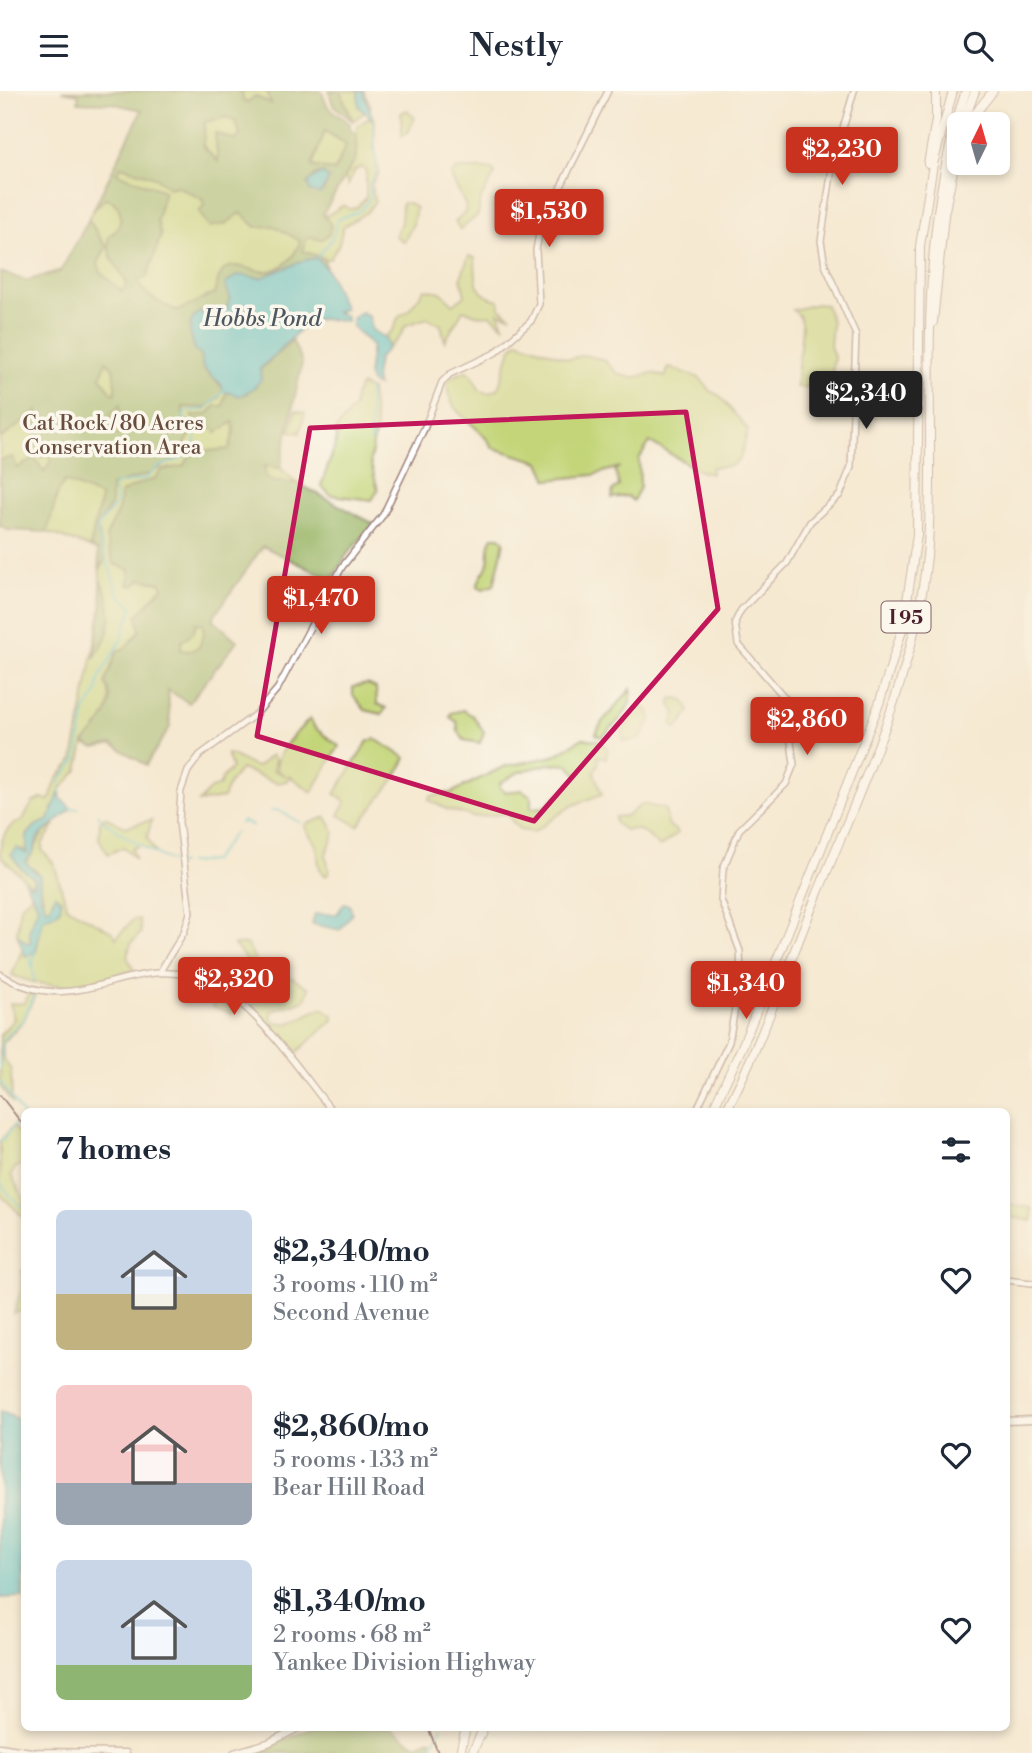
<!DOCTYPE html>
<html lang="en">
<head>
<meta charset="utf-8">
<style>
  :root { --surface:#fff; --page:#f2f2f3; --text:#1f2937; --muted:#747a83; --accent:#c8321e }
  body { margin:0; font-family:"Libre Bodoni",serif; background:var(--page); color:var(--text); height:100vh; display:flex; flex-direction:column; font-size:26px; white-space:nowrap }
  * { box-sizing:border-box; margin:0 }
  p { font-size:23px; color:var(--muted) }
  .icon { flex:none; width:38px; height:38px; fill:none; stroke:currentColor; stroke-width:2; stroke-linecap:round; stroke-linejoin:round }
  .map { position:relative; flex:1; overflow:hidden }
  .details { position:absolute; left:21px; top:1017px; width:989px; height:623px; display:flex; flex-direction:column; background:var(--surface); border-radius:10px; box-shadow:0 4px 10px #0003 }
  .details>* { flex:none }
  .needle { width:46px; rotate:5deg }
  .controls { position:absolute; left:947px; top:21px; display:grid; gap:14px }
  .controls a { display:grid; place-items:center; width:63px; height:63px; border-radius:10px; background:var(--surface); box-shadow:0 4px 10px #0003; font-size:35px }
  .price { position:absolute; translate:-50% -60px; padding:0 16px; border-radius:7px; background:var(--accent); color:#fff; font-size:23px; line-height:46px; filter:drop-shadow(0 2px 4px #0008) }
  .price::after { content:''; position:absolute; left:50%; top:42px; width:21px; height:16px; margin-left:-10px; background:inherit; clip-path:polygon(0 0,100% 0,50% 100%) }
  .price.current { background:#222; color:#fff }
  ul { padding:0; list-style:none }
  li { display:flex; align-items:center; gap:21px; height:175px; padding:0 35px }
  li span { display:grid; place-items:center; flex:none; width:196px; height:140px; border-radius:10px; color:#555 }
  li>.icon { margin-inline-start:auto }
  span .icon { width:84px; height:84px; fill:#fffc; stroke-width:1 }
  li b { font-size:30px }
  h2 { display:flex; justify-content:space-between; align-items:center; height:84px; padding:0 35px; font-size:30px }
  header { display:flex; justify-content:space-between; align-items:center; height:91px; padding:0 35px; background:var(--surface); font-size:32px; font-weight:600 }
  .map>svg:first-child { display:block }
</style>
</head>
<body>
<header><svg class="icon" aria-label="menu" viewBox="0 0 24 24"><path d="M4 6h16M4 12h16M4 18h16"/></svg>Nestly<svg class="icon" aria-label="search" viewBox="0 0 24 24"><circle cx="10" cy="10" r="6"/><path d="M15 15l6 6"/></svg></header>
<div class="map">
<svg width="1032" height="1662" viewBox="0 0 1032 1662">
  <rect width="100%" height="100%" fill="#fbf7ec"/>
  <filter id="ink" filterUnits="userSpaceOnUse"><feTurbulence type="fractalNoise" baseFrequency=".0143" numOctaves="2"/><feDisplacementMap in="SourceGraphic" scale="14" xChannelSelector="R" yChannelSelector="G"/><feConvolveMatrix kernelMatrix="1 2 1 2 8 2 1 2 1" color-interpolation-filters="sRGB"/></filter>
  <filter id="wash" filterUnits="userSpaceOnUse"><feTurbulence type="fractalNoise" baseFrequency=".00686" numOctaves="4" result="noise"/><feDisplacementMap in="SourceGraphic" scale="28" xChannelSelector="R" yChannelSelector="G"/><feGaussianBlur stdDeviation="1.57" result="paint"/><feColorMatrix in="noise" values="0 0 0 0 0 0 0 0 0 0 0 0 0 0 0 0 0 1.4 0 .05"/><feComposite in="paint" operator="in"/></filter>
  <g filter="url(#wash)">
    <rect width="100%" height="100%" fill="#f5e9d2"/>
    <!-- green -->
    <path fill="#c3d578" stroke="#867a52" stroke-width="2" fill-rule="evenodd" d="M62,0H267L305,114L326,125L344,114L349,118L356,117L366,107V80L362,76L355,79L348,94L345,85L356,67L357,35L369,27L375,29L374,59L379,82L371,94L375,110L367,121L343,136L339,153L330,168H324L326,178L322,173L194,225L189,234L215,288L292,249L302,271L280,377L297,392L374,433L347,463L332,489L263,455L212,528L237,550L189,612L168,599L170,636L146,674L112,653L96,657L84,653L78,679L60,699L49,729L35,735L27,744L28,762L22,758L12,764L21,777L34,785L32,795L0,765C0,750 5,734 22,730L33,711L43,707L49,710L57,688L73,669L102,514L98,459L44,440L8,439L0,435V181L26,190L64,178L142,19L111,12L78,11L79,3Z
      M340,0H364L371,16L353,30Z
      M407,19L415,27L408,41L402,45L401,22Z
      M325,40L346,53L335,80L312,75Z
      M458,78H492L495,83L481,107L478,124L460,139L455,130L465,122L466,115L452,88L451,84Z
      M402,112H409L416,117L413,133L404,151L395,145L401,131Z
      M469,165L475,167C476,189 473,204 499,209L500,217L511,225L498,222L504,236L491,224L482,225L463,219L445,250L441,234L428,227L406,234L399,247L388,257L386,245L393,239L399,225L408,220L425,198L441,201L453,213L465,205L461,186Z
      M816,213L826,214L832,232L830,255L834,266L832,282L835,298L796,296L802,236L799,224L793,219Z
      M518,250L569,268L584,264L604,269L618,283L632,287L653,282L665,286L669,276L700,287L710,300L720,305L748,339L740,368L731,375L711,376V383L700,380L650,351L639,368L640,396L633,410L627,405L612,407L613,399L619,395L615,379L620,376L593,384L548,389L540,371L493,357C473,324 449,330 447,288L466,280L472,284L480,300L489,302L498,298L511,258Z
      M361,294L371,299L376,337L370,370L378,399L372,409L331,404L321,395L336,352L337,337L354,316L355,305Z
      M295,320L305,322L300,342L290,340Z
      M493,446H500L504,451L494,494L483,498L478,496C478,486 484,483 487,475C491,464 486,456 493,446Z
      M367,593L376,597L377,613L386,617L382,623L365,619L353,604V596Z
      M631,598C634,618 615,633 602,646L596,643L602,631Z
      M677,607L684,609L690,620L677,638L672,633L676,622L670,613L671,608Z
      M640,615L649,620L651,629L640,648L623,650L624,637Z
      M463,619L473,625L484,641L480,652L464,649L458,640L457,631L450,626L451,622Z
      M310,628L315,637L339,655L312,701L289,685L287,690L277,692L241,678L229,693L223,707L199,711L209,699L220,694L222,687L232,677L227,663C240,665 245,674 258,676L271,664L275,668L273,679L286,685L276,679C276,659 297,641 310,628Z
      M583,647L600,650L608,658L606,667L598,665L599,671L594,681L602,703L571,715L534,741L520,739L506,723L474,726L446,718L429,709L430,705L451,702L503,676L554,665ZM549,673L568,674L579,685L544,716L531,717V705L522,699L505,701L500,697V692L519,681Z
      M375,648L406,667L393,690L358,735L339,724L346,711L335,703L368,650Z
      M642,713L665,718L668,733L678,742L660,756C646,745 646,736 625,739L615,732V726L627,725Z
      M105,726L125,736L152,729L147,746L156,762L140,754L132,758L136,768L124,756L108,763L99,748L100,730Z
      M326,726L335,742L326,763L329,782L326,785C314,776 321,763 315,752C312,746 307,742 305,736L306,733Z
      M54,735L42,753V759L54,773L67,816L112,841L116,847L133,829L139,828L141,842L131,852L127,866L134,879C90,892 56,903 12,884L25,851L17,843L20,815L32,804L38,815L43,807L39,783L25,771C40,760 33,745 54,735Z
      M247,853L258,874L271,887L282,881L309,897L305,909L272,920L271,928C290,941 304,922 323,917L333,924V929L296,962C282,956 265,931 253,919L256,893L249,872L234,854Z
      M29,903L35,904L24,929L3,952V967L11,979L12,1011L0,995V944L14,928L10,913L24,912Z
      M218,905L235,919L233,923L212,916V906Z
      M13,1035L24,1049V1073L16,1076L11,1084L24,1108V1127L0,1103V1050Z
      M1006,1113L1032,1117V1130L1006,1125Z
      M22,1179H24V1219L14,1222L21,1200Z"/>
    <!-- forest -->
    <path fill="#9ab668" stroke="#726a4a" stroke-width="2" fill-rule="evenodd" d="M62,0H242L243,10L248,11L255,5L271,13L267,0H321L328,16L350,33V39L356,43V67L323,123L331,134L329,143L321,149L310,146L306,149L303,160L324,167L326,178L317,167L305,169L261,187L251,186L230,206L226,220L211,225L200,221L190,237L196,261L201,263L203,277L224,298L219,307L205,317L183,316V326L190,344L178,366L149,383L111,395V414L97,436L105,468L100,479L98,459L90,456L101,406L65,390L58,401L47,441L8,439L0,435V369L13,366L17,377L35,367L44,381L52,368L46,364L41,366L40,359L34,354L36,340L33,336L38,320L0,348V181L26,190L60,181L89,129L106,156L98,172L101,182L122,201L127,193C120,176 104,166 109,145C126,135 124,112 105,107L93,120L142,19L111,12L78,11L79,3ZM226,26L236,31L240,44L236,49L215,42L218,71L203,55L205,31ZM325,40L346,53L335,80L312,75ZM121,75L155,86L169,97L177,95L202,108L204,114L199,121L209,136L225,133L241,122L256,136L274,135L300,150C294,169 277,185 255,179C226,171 222,173 214,203C202,207 190,215 179,219C174,221 137,202 139,189L147,186C152,171 156,159 161,145L157,129L164,100L117,82ZM323,82L329,88L323,100L307,93L316,84ZM106,270L113,277L116,303L112,302L101,286ZM120,314L119,326L123,336L118,343L111,340V322Z
      M329,0H340L353,30L333,14Z
      M292,249L302,271L280,377L264,375L266,386L276,391L297,392L374,433L347,463L332,489L263,455L212,528L237,550L189,612L168,599L170,636L146,674L112,653L94,657L84,652C98,636 120,616 105,592L117,560L125,557L140,540L137,525L163,496L161,492L141,488L133,495L128,494L130,479L114,473L106,446L119,417L120,403C131,395 142,392 154,388L162,379L183,375L193,361L229,358L234,341L233,331L216,342L214,338L198,337L192,325L207,323L216,315H223L227,299L245,304L261,288L260,279ZM196,532L203,533L204,543L199,556L190,560L181,559V551L194,541Z
      M100,489C116,516 113,542 94,567L102,514Z
      M311,1636H334L336,1639L389,1636L417,1654L431,1648L435,1662H257Z"/>
    <!-- water -->
    <path fill="#51bfc8" stroke="#4e6f7a" stroke-width="2" d="M358,0H363L374,30L359,16Z
      M323,82L329,88L320,103L310,101L308,91Z
      M317,167L328,180L345,218L336,221L347,226V230L319,228L305,234L260,278L261,288L255,296L240,305L223,300L221,293L203,277L201,263L196,261C191,246 184,231 200,221L212,225L218,220H226L230,206L225,193L238,184L261,187L305,169Z
      M361,221L369,225L372,239L386,247L388,257L378,268L375,287L377,295L371,292L368,284L372,254L352,235V228Z
      M60,699L61,708L70,716V719L38,746L33,762L25,771L40,785V804L46,817L49,818L55,804L61,809C62,823 53,823 43,828L36,861L25,865L17,843L26,852L31,851L29,840L38,815L25,791L33,795L35,788L21,777L11,763L17,757L27,763V745L35,735L49,729Z
      M344,812L350,814L352,822L340,839L312,833L315,823H337Z
      M0,1320L24,1331L23,1506L0,1507Z"/>
    <g fill="none" stroke-linecap="round" stroke-linejoin="round">
      <!-- stream -->
      <path stroke="#51bfc8" stroke-width="2" d="M317,166L332,148L338,128L360,120L370,108V92L377,81L373,30
        M369,298L371,350
        M60,701V689L76,670L85,620L97,602L99,587L119,553L133,516L118,502L97,442L98,435L116,413L114,394L145,388L158,376L181,368L195,352L196,342L183,326L186,320L205,319L225,299
        M69,718L79,717
        M271,720L277,719L301,732
        M98,724C109,738 166,770 181,773
        M240,733L242,730L253,735
        M188,772L213,770L235,741
        M29,861L35,890
        M33,876L35,861
        M0,978L3,948L24,928L34,904
        M0,990L23,1024L21,1028
        M0,1051L17,1032
        M0,1091L10,1105L24,1117
        M427,1662L442,1636"/>
    </g>
  </g>
  <g filter="url(#ink)">
    <g fill="none" stroke-linecap="round" stroke-linejoin="round">
      <defs>
        <path id="secondary" d="M161,879L184,841L190,822L179,731L181,700L188,680L200,664L256,623L278,597L342,476L383,424L424,338L442,291L450,283L495,262L531,230L539,213L536,159L540,138L608,0
          M0,883C82,935 134,851 216,895C260,919 301,982 332,1020
          M696,1020L729,951L741,883L740,860L721,809L723,778L739,739L786,693L794,673L785,607L738,553L735,531L741,519L787,472L810,431L840,404L851,376L856,244L825,174L821,150L833,71L854,0
          M1006,1189L1032,1192"/>
        <path id="primary" d="M1006,1330L1032,1329
          M0,1656L31,1661L126,1662
          M234,1662L268,1652L300,1636"/>
        <path id="highway" d="M963,33L975,0
          M967,33L993,0
          M928,73L936,29V0
          M933,231L944,124L959,50
          M712,1020L742,956L879,613L903,536L917,444L920,155L933,73L953,0
          M726,1020C762,951 787,876 817,804C862,694 915,585 927,465C931,425 930,384 930,343C929,226 927,112 966,0
          M460,1662L466,1636
          M472,1662L484,1636"/>
      </defs>
      <!-- secondary casing -->
      <use href="#secondary" stroke="#a0847e" stroke-width="8"/>
      <!-- primary casing -->
      <use href="#primary" stroke="#a0847e" stroke-width="9"/>
      <!-- highway casing -->
      <use href="#highway" stroke="#a0847e" stroke-width="10"/>
      <!-- secondary -->
      <use href="#secondary" stroke="#fff" stroke-width="5"/>
      <!-- primary -->
      <use href="#primary" stroke="#fff" stroke-width="6"/>
      <!-- highway -->
      <use href="#highway" stroke="#fff" stroke-width="8"/>
      <!-- rail -->
      <path stroke="#4a1f2b" stroke-width="2" d="M0,1004L24,1035
        M428,1636L438,1662"/>
    </g>
  </g>
  <!-- marked area -->
  <path d="M0 0H1032V1662H0ZM686,321L718,518L534,730L257,645L310,337Z" fill="#f5e9d2" fill-opacity=".55" fill-rule="evenodd"/>
  <path fill="none" stroke="#c2185b" stroke-width="5" stroke-linejoin="round" d="M686,321L718,518L534,730L257,645L310,337Z"/>
  <g text-anchor="middle" stroke-width="7" stroke-linejoin="round" paint-order="stroke">
    <!-- shield labels -->
    <rect fill="#fbf7ec" stroke="#7f6065" stroke-width="2" x="881.5" y="510.5" width="49" height="31" rx="5"/>
    <g font-size="19" font-weight="bold" fill="#4a1f2b">
      <text x="906" y="533">I 95</text>
    </g>
    <!-- park labels -->
    <g font-size="21" fill="#684c3e" stroke="#fbf7ec">
      <text x="113" y="339">Cat Rock / 80 Acres<tspan x="113" dy="24">Conservation Area</tspan></text>
    </g>
    <!-- water labels -->
    <g font-size="23" font-style="italic" fill="#4c5762" stroke="#fbf7ec">
      <text x="262" y="235">Hobbs Pond</text>
    </g>
  </g>
</svg>
<div class="controls">
<a><svg class="needle" viewBox="-14 -14 28 28"><path d="M0-13l5 13h-10z" fill="#e53935"/><path d="M0 13l5-13h-10z" fill="#747a83"/></svg></a>
</div>
<b class="price" style="left:842px;top:96px">$2,230</b>
<b class="price" style="left:549px;top:158px">$1,530</b>
<b class="price current" style="left:866px;top:340px">$2,340</b>
<b class="price" style="left:321px;top:545px">$1,470</b>
<b class="price" style="left:807px;top:666px">$2,860</b>
<b class="price" style="left:234px;top:926px">$2,320</b>
<b class="price" style="left:746px;top:930px">$1,340</b>
<section class="details">
<h2>7 homes<svg class="icon" aria-label="filters" viewBox="0 0 24 24"><path d="M4 7h16M4 17h16"/><circle cx="9" cy="7" r="2"/><circle cx="15" cy="17" r="2"/></svg></h2>
<ul>
<li><span style="background:linear-gradient(#c9d6e8 60%,#c2b280 0)"><svg class="icon" aria-label="home" viewBox="0 0 24 24"><path d="M3 11l9-7 9 7M6 9v11h12V9"/></svg></span><div><b>$2,340/mo</b><p>3 rooms · 110 m²</p><p>Second Avenue</p></div><svg class="icon" aria-label="heart" viewBox="0 0 24 24"><path d="M12 20l-8-8c-3-5 5-10 8-4 3-6 11-1 8 4z"/></svg></li>
<li><span style="background:linear-gradient(#f6c9c9 70%,#9aa5b1 0)"><svg class="icon" aria-label="home" viewBox="0 0 24 24"><path d="M3 11l9-7 9 7M6 9v11h12V9"/></svg></span><div><b>$2,860/mo</b><p>5 rooms · 133 m²</p><p>Bear Hill Road</p></div><svg class="icon" aria-label="heart" viewBox="0 0 24 24"><path d="M12 20l-8-8c-3-5 5-10 8-4 3-6 11-1 8 4z"/></svg></li>
<li><span style="background:linear-gradient(#c9d6e8 75%,#8fb573 0)"><svg class="icon" aria-label="home" viewBox="0 0 24 24"><path d="M3 11l9-7 9 7M6 9v11h12V9"/></svg></span><div><b>$1,340/mo</b><p>2 rooms · 68 m²</p><p>Yankee Division Highway</p></div><svg class="icon" aria-label="heart" viewBox="0 0 24 24"><path d="M12 20l-8-8c-3-5 5-10 8-4 3-6 11-1 8 4z"/></svg></li>
</ul>
</section>
</div>
</body>
</html>
